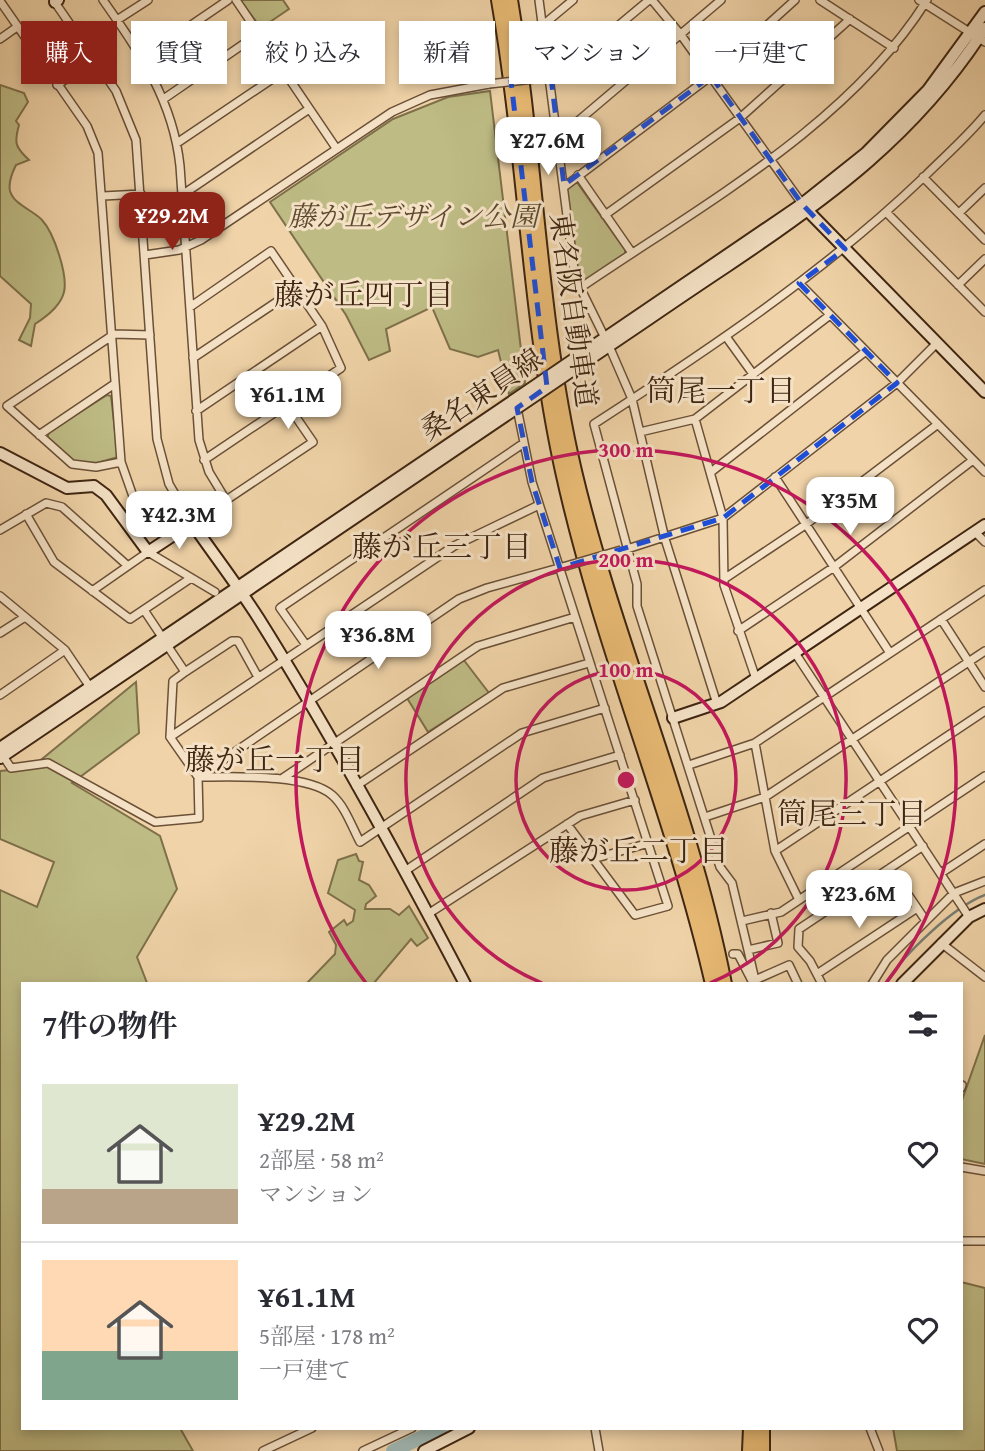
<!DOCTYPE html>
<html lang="ja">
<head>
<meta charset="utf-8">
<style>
  :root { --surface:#fff; --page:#f7f7f7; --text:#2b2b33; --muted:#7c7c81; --line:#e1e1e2; --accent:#8f2418 }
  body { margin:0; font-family:"Gentium Book Plus","Noto Serif JP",serif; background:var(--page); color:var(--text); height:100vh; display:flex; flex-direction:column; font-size:26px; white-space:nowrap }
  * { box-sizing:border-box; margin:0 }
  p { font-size:23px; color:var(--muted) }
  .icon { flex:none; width:38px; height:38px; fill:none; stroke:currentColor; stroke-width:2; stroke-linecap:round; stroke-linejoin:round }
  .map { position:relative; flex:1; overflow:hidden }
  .side { position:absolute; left:21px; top:982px; width:942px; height:448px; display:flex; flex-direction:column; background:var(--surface); border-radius:0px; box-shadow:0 4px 10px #0003 }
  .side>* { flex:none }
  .hud { position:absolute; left:21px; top:21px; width:943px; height:63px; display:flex; gap:14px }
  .price { position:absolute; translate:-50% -60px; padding:0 16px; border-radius:14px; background:#fff; color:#222; font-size:23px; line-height:46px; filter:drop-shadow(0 2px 4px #0008) }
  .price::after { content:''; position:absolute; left:50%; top:42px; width:21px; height:16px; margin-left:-10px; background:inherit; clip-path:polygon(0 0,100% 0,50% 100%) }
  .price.on { background:var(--accent); color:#fff }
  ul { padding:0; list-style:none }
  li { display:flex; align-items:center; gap:21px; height:175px; padding:0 21px }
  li+li { border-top:2px solid var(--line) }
  li span { display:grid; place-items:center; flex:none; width:196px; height:140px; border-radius:0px; color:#555 }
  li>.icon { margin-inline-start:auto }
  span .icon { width:84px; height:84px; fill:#fffc; stroke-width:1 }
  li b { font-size:30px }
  h2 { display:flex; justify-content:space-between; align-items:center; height:84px; padding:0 21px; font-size:30px }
  .chip { padding:0 24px; border-radius:0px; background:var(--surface); box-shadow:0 4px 10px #0003; font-size:24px; line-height:63px }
  .chip.on { background:var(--accent); color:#fff }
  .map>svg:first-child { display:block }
</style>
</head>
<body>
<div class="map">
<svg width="985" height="1451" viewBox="0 0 985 1451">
  <rect width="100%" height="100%" fill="#f0d3a8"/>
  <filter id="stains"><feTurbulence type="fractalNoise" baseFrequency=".00286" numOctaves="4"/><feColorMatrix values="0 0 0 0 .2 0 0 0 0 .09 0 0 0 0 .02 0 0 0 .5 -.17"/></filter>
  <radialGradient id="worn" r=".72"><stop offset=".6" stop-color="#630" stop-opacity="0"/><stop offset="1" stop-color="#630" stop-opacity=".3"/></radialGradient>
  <!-- green -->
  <path fill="#bebb84" stroke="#7e704a" stroke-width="2" d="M240,0H283L289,9L261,28Z
    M0,85L24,93L28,102L16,121L19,125C14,143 15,147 29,160L16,165C12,173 8,182 10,191C14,205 33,210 42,220C54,233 68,275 64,292C61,305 46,317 35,324L31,346L19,340L30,318L31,304L0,276Z
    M490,91L525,383L509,394L498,350L478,357L450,349L432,307L386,329L390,351L369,360L346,315L270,202L393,119L448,97Z
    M576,181L625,250V254L583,282L579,280L567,189Z
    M107,395L111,396L118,457L97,463L74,462L47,439L49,432Z
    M463,659L489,693L428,732L407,698Z
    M136,682L139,733L72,783L160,836L177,889L137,957L147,983L23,984V1428H180L193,1451H0V890L37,907L54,862L0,839V771L31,768Z
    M356,854L359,861L363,862L359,880L369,885L376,896L366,904L365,909H390L399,915L409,906L428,938L417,946L411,939L374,983H307L335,954L336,945L329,932L344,920L347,925L353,921L355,910L328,893L338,860Z
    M985,1035V1164L961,1159V1103Z
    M961,1282L985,1288V1451H897L893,1428H961Z"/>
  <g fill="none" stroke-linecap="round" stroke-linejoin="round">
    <!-- stream -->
    <path stroke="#787c72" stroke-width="2.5" d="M885,984C903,955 953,907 985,895"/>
    <!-- river -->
    <path stroke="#9eb6b2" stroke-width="14" d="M393,1451L441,1428"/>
    <defs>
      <path id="street" d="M103,0C140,53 173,100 180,166L199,440L209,472L226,500
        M236,0L336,148
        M539,0L575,277L605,338
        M652,0L681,35L803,205
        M820,0L894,48
        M919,0L985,42
        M0,1L87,126L98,153L121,462L142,522L133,531
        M54,1L116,91L136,140L157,439L169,484L192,523L313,442L287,404
        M117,20L148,0
        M543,25L573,0
        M0,39L17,27
        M143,58L228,0
        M551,77L570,66L649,0
        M57,85L94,60
        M165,98L258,34
        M558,138L721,0
        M177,143L284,71
        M578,175L632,253
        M923,177L985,240
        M564,187L711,76L795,0
        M182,195L309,109
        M103,196L141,194
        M887,213L985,312
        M959,213L985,188
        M605,215L740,118L850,19
        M145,255L179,250L201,240L392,112L430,95L489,84
        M799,283L985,472
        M958,285L985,259
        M580,288C700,206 849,125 927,0
        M190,307L271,251L322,326L341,368L204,460
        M114,334L150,335
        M110,337L7,406L72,464L96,467L121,462
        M727,338L753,374
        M609,346L632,399L665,539L717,704
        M193,358L296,289
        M517,408L532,482L668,906L635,915L567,824
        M196,411L322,326
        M695,419L723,518L724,585L756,679
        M640,432L695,419L830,315
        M39,435L113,385
        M711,472L866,351
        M775,477L890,653
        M26,514L54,562L130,619L191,578
        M0,530L46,503L62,507L128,566
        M976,533L985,542
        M624,550L723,518L897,383L937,343
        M724,579L805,525L938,424
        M92,591L148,552L215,592
        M0,596L65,650L90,687
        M144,610L162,637
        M941,619L985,687
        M738,631L834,567L973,460
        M0,633L25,617
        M167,645L185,672L173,681L170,737L198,777C230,777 307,773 332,795C345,806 352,827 360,842L522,733L605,708
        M306,645L280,608L524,443
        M795,653L969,917
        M185,672L232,641H238L258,677
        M0,695L65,650
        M170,737L454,546L539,505
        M755,743L775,851L799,900
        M3,756L11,768L48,763L155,822L199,818L198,777L459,599L487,588L566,566
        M689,765L755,743L985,590
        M283,778L478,646L575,617
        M356,786L503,688L589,663
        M705,817L765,797L985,651
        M775,851L985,711
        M593,859L649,843
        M890,868L926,921
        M405,871L543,778L620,755
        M941,873L985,844
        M771,913L778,943L748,950L732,883L720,867L637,606V584L594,424C711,348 825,272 925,176C945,156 967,137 985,115
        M428,914L580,816L635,800
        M742,921L781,912L985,776
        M941,943L985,977
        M748,950L755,980
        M733,954H738L752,981L755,980
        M817,974L917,908
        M755,980L789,965L798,984
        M822,984L810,961L798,947L799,929L923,846
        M872,984L887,960L954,893L985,881
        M961,1088L962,1085
        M961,1167L985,1171
        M961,1241H985
        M595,1428L599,1451
        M870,1428L879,1451
        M263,1451L312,1428
        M363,1451L412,1428"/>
      <path id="secondary" d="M55,2L58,0
        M809,212L985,392
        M577,357L802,204L866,153L928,90L985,12
        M576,368C626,335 676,300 726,267C829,198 917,134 985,28
        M0,453L67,488L94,486L106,495L148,552L192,523C214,555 238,586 259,619C333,737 400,860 465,984
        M673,718L721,702L985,525
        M0,748L514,400
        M0,758L517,408
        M902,984L969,917L985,909
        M424,1451L469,1428"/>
      <path id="highway" d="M499,0C526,156 529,316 563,471C601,645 673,810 713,984
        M510,0C536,156 538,317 574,471C615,645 690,809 724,984
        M750,1451L751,1428
        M762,1451V1428"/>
    </defs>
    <!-- street casing -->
    <use href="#street" stroke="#6a5037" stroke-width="10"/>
    <!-- secondary casing -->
    <use href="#secondary" stroke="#3e2511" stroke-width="14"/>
    <!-- highway casing -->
    <use href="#highway" stroke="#3e2511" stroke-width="18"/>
    <!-- street -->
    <use href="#street" stroke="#f5e2c6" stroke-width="7"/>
    <!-- secondary -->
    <use href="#secondary" stroke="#f5e2c6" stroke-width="10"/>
    <!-- highway -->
    <use href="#highway" stroke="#e8ba74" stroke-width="14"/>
    <defs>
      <path id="street-bridge" d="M489,84L551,77
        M566,566L621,550"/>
      <path id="secondary-bridge" d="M514,400L577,357
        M517,408L576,368"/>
    </defs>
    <!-- street-bridge casing -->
    <use href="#street-bridge" stroke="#6a5037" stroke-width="10" stroke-linecap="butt"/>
    <!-- secondary-bridge casing -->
    <use href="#secondary-bridge" stroke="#3e2511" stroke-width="14" stroke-linecap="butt"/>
    <!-- street-bridge -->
    <use href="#street-bridge" stroke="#f5e2c6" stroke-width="7"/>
    <!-- secondary-bridge -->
    <use href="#secondary-bridge" stroke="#f5e2c6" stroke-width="10"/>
  </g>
  <!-- marked area -->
  <path fill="none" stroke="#1d4ed8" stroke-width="5" stroke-dasharray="14 9" stroke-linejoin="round" d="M711,76L802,204L845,249L799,283L897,383L723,518L560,568L532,482L517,408L547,387L511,81L551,77L564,185Z"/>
  <!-- distance rings -->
  <g fill="none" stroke="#c2185b" stroke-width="3.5">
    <circle cx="626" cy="780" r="110"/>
    <path d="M542 983A220 220 0 1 1 710 983"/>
    <path d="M366 983A330 330 0 1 1 886 983"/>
  </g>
  <g text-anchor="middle" stroke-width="6" stroke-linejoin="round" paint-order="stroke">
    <!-- park labels -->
    <g font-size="28" font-style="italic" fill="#5e4a2e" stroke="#f5e2c6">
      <text x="413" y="226">藤が丘デザイン公園</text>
    </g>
    <!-- street labels -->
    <g font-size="28" fill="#3e2511" stroke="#f5e2c6">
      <text transform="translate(574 310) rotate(82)" y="10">東名阪自動車道</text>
      <text transform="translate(481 394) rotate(-34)" y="10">桑名東員線</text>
    </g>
    <!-- neighbourhood labels -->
    <g font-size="30" fill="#3e2511" stroke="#f5e2c6">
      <text x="364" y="305">藤が丘四丁目</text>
      <text x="721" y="401">筒尾一丁目</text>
      <text x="442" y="557">藤が丘三丁目</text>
      <text x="275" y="770">藤が丘一丁目</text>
      <text x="852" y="824">筒尾三丁目</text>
      <text x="639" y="861">藤が丘二丁目</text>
    </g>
  </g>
  <circle cx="626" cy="780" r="10" fill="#c2185b" stroke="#f5e2c6" stroke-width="3.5"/>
  <g font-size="21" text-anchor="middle" font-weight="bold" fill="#c2185b" stroke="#f5e2c6" stroke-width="6" stroke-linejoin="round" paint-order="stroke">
    <text x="626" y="457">300 m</text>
    <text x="626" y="567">200 m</text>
    <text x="626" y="677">100 m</text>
  </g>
  <rect width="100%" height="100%" filter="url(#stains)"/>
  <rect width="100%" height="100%" fill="url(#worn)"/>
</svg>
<b class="price" style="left:548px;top:177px">¥27.6M</b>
<b class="price on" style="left:172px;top:252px">¥29.2M</b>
<b class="price" style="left:288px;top:431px">¥61.1M</b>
<b class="price" style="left:850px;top:537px">¥35M</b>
<b class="price" style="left:179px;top:551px">¥42.3M</b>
<b class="price" style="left:378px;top:671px">¥36.8M</b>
<b class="price" style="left:859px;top:930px">¥23.6M</b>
<div class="hud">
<a class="chip on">購入</a>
<a class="chip">賃貸</a>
<a class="chip">絞り込み</a>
<a class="chip">新着</a>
<a class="chip">マンション</a>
<a class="chip">一戸建て</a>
</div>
<section class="side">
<h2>7件の物件<svg class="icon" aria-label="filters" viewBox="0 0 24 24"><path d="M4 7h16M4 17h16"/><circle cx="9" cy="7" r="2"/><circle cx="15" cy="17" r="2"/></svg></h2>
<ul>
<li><span style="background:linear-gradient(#dfe7d0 75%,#b9a48a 0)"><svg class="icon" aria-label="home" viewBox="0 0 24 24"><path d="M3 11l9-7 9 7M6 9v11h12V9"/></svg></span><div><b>¥29.2M</b><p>2部屋 · 58 m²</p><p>マンション</p></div><svg class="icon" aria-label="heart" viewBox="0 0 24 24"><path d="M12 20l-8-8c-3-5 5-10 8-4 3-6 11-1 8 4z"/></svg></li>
<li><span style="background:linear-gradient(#ffd9b3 65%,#7fa58c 0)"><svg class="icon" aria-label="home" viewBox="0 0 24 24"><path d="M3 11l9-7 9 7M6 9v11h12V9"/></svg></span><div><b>¥61.1M</b><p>5部屋 · 178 m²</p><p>一戸建て</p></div><svg class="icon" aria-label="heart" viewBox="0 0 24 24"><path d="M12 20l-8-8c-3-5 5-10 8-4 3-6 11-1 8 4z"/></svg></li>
</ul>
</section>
</div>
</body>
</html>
